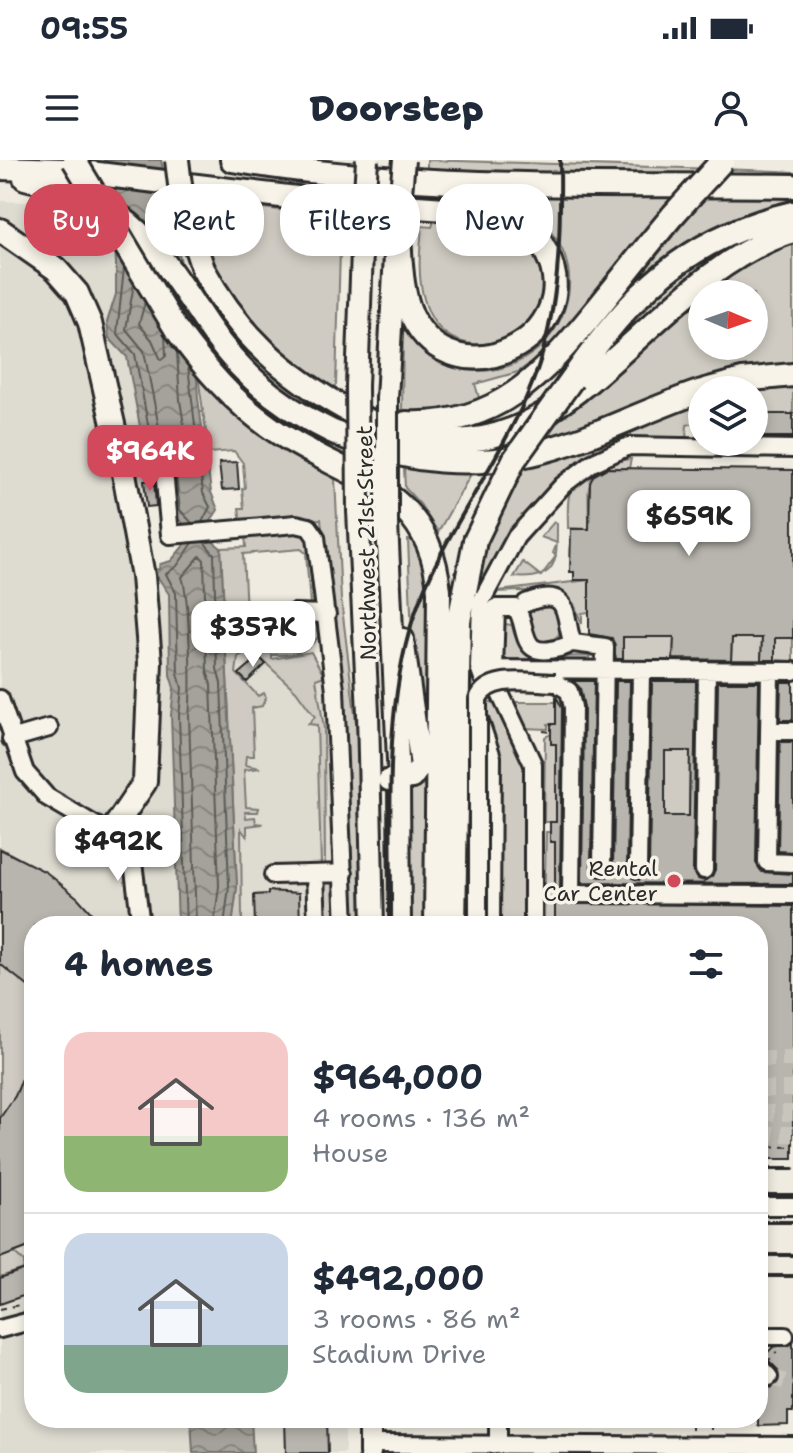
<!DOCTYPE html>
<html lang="en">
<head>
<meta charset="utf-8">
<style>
  :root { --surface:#fff; --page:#f6f6f7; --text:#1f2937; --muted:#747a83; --line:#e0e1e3; --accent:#d1495b }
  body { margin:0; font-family:"Shantell Sans",sans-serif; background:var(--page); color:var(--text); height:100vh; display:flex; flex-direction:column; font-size:30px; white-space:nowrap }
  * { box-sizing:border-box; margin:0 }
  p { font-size:26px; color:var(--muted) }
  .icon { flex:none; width:44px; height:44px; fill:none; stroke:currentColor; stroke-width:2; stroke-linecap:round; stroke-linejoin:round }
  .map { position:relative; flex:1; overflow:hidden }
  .drawer { position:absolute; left:24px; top:756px; width:744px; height:512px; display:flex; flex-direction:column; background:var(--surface); border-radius:32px; box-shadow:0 4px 12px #0003 }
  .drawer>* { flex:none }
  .banner { position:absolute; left:24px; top:24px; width:746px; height:72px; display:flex; gap:16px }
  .needle { width:52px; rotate:92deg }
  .buttons { position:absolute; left:688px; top:120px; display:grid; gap:16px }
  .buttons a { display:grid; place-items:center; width:80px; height:80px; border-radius:50%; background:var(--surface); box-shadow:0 4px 12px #0003; font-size:40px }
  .price { position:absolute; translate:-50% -68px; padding:0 18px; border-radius:16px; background:#fff; color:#222; font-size:26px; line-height:52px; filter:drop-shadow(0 2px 4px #0008) }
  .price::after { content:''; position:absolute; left:50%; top:48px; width:24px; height:18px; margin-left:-12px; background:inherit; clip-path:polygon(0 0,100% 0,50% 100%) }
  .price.active { background:var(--accent); color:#fff }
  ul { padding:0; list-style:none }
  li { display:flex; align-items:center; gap:24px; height:200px; padding:0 40px }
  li+li { border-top:2px solid var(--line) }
  li span { display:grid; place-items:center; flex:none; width:224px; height:160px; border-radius:24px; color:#555 }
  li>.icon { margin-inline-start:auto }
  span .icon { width:96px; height:96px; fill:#fffc; stroke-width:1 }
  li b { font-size:34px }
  h2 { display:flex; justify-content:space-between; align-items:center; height:96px; padding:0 40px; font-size:34px }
  .pill { padding:0 28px; border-radius:32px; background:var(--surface); box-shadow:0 4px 12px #0003; font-size:28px; line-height:72px }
  .pill.active { background:var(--accent); color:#fff }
  .status { display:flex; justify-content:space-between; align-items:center; height:56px; padding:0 40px; background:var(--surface); direction:ltr }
  .status svg { height:22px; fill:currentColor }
  header { display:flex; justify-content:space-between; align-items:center; height:104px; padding:0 40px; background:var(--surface); font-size:36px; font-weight:800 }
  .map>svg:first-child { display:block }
</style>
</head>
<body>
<div class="status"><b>09:55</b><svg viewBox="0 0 49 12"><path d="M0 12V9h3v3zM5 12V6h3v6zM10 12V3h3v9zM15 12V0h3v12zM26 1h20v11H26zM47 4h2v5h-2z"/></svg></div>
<header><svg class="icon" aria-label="menu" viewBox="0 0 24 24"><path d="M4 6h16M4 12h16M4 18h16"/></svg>Doorstep<svg class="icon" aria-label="person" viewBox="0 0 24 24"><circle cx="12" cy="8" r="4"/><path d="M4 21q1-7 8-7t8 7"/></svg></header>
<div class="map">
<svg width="793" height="1293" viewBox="0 0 793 1293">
  <defs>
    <pattern id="water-waves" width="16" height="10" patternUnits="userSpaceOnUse" patternTransform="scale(2)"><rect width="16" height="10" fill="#a4a29a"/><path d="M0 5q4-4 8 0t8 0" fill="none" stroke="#86847e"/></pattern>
  </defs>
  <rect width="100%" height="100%" fill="#efebe0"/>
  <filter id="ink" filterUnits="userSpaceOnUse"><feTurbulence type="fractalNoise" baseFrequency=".0125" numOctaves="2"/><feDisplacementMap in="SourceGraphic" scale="16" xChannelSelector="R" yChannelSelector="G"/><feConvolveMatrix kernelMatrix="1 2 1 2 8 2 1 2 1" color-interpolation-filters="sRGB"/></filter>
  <g filter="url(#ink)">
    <!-- built -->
    <path fill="#dedbd1" d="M0,41L52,43L97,68L115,87L116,134L107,161L109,178L127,196L150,319L142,322L149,410H153L169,434L170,515L174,528L171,555L178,766H34V1258H191L193,1293H0Z
      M246,492L259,497L268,506L330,514L336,766H232L237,727L229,521L225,509Z
      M251,1258H345V1293H253Z"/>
    <!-- grass -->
    <path fill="#cfcbc2" stroke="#7d7b76" stroke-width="2" fill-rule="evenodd" d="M427,0L778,11L793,12V18L427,10Z
      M471,31L673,37L547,191L518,212L475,224L480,241L455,249L402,252L403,167L407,168C424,195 442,210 475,211C564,213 608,97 525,52C505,40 484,38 461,37Z
      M705,37L793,38V47L645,119L641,115Z
      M193,40L341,57L336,225L332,228C266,183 204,123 193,40Z
      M460,59C494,62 519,69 535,98C576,170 448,228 424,139C417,115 420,90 422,66L432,67L434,61Z
      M793,59L592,214L624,162L704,94Z
      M793,75V206C675,243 555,293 430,289L488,284L668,152ZM702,134H754V186H702Z
      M198,216L265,277L335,319L341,439L358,580L362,766H354L344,585L321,359L241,362L239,348H244L242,329L245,328L243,303L234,291L209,293Z
      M793,223V254H754V230H739Z
      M702,240V261L687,265L686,280L633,281L509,377L481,427L472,458L470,766H460L468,460L479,399L518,310L561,297Z
      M631,299L629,308C578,308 590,327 589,369L568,368C568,358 567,346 569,336C573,314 612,300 631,299Z
      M404,308L471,314L438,372L420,344L405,328Z
      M554,362L557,364C557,401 558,421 514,417L523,402L541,416L556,396L553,393L557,383L541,377Z
      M307,372L321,436L316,448L312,410L310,407L313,449L310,445L306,393L301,389L243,394L247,470L253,475L269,476L270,491L302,489L301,475L311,473L313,453L319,476C306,494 294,495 272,495V499L311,492L324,516L316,519L324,568L325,704H336L321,706L317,565L308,564L315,557L296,531L259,497L256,499L246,492L238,497L236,513L258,536L264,533L266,537L262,546L252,548L254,596H246L245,605L260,608L244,610L246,647L259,648L258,652H245L246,658L255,657L256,663L263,664L247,666V677L241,669L242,760L232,766L237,727L221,388L246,387L245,373Z
      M408,380L416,381C439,426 428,521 428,573L424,574L412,477Z
      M589,420V452L582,453V464L574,444L555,430L491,432Z
      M527 463a18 18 0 1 1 36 0a18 18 0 1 1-36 0Z
      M504,464L512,465C518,503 560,496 589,496V500L504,499Z
      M623,477H674L673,500H623Z
      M732,478H762L761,500H731Z
      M775,478H793V501L775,500Z
      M488,542L498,543L526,600L528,766H497L498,594L496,581L488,568Z
      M510,542H556V564H548V569L523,568Z
      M551,574V584H556V662H544L545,577Z
      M665,591H690L689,656H665Z
      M427,604L429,766H409L408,625Z
      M546,672H550V682H555V760H544Z
      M0,688C41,710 72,731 103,766H34V1085L11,1094H16L24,1102V1109L0,1117Z
      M328,720H334L336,766H325L324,729Z"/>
    <!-- water -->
    <path fill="url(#water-waves)" stroke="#74726e" stroke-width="2" d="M104,0H161L194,170L198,238L211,332L218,350L210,362L211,380L221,388L237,727L232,766H178L171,555L174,528L170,515L169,434L153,410L159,409L160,404L171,401L185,384L184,364L173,355L170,319L150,320L127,197L109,178L107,162L116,134V105L113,35Z
      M191,1258H251L253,1293H193Z"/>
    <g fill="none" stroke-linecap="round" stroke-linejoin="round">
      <!-- shore -->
      <path stroke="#5b5b57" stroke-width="2" d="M124,108L117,173L135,194L156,308L176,315L180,350L192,363
        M134,124L126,169L144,191L165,298L186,309L190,304L180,240L177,193
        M145,142L139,164L152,180L161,200L166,196L165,175
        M188,206L203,333L210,347L202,362
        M204,382L214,394L217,509L221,523L229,726L224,766
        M186,766L179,556L182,528L178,514L176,433L166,414L177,406L193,383
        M196,766L189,556C192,530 190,441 182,417L200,396L204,400L207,510L211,525L219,726L214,766"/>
    </g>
    <!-- building -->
    <path fill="#b8b5ae" stroke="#2b2b2b" stroke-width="2" fill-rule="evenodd" d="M754,254H793V277H754Z
      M237,302L239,329L222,330L219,303Z
      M607,308L793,310V478H775V500H761L762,478H732L731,500L673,499L674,477H623V499H616L612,478L589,474V420H574V412H570L571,369H589L590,323L593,316Z
      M154,320L156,346L147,347L144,321Z
      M259,497L266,504L247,522L239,514Z
      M573,521H594L591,707L596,716L607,717L613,707L616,521H630L627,709L632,718L639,720L649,709L652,521H696L693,710L698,719L705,721L715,710L718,522H759L756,703L762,712L793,714V724L582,723L584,547L580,528ZM665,591H690L689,656H665Z
      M781,522H793V560H780Z
      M556,536L562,548L560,734L565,743L793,746V999H758V766H555V682H550V662H556V584H551V564H556Z
      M780,582H793V692L778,691Z
      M0,689L46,712L78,738L103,766H34V831L0,804Z
      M268,731L299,733L300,766H255L254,735L268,734Z
      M34,891V1085L0,1098V958L15,936Z
      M34,1106V1132L0,1144V1118Z
      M793,1183V1252H788V1265L758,1266V1221L771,1228L780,1220L778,1210L764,1196L773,1187Z
      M285,1258H327L328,1293H286Z"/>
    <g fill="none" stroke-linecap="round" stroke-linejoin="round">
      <!-- minor-tunnel -->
      <path stroke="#c8c5bc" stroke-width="16" stroke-dasharray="16 8" stroke-linecap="butt" d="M758,899H793
        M758,929H793
        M758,953H793
        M758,974H793
        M769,1217L793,1224"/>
      <defs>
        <path id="minor" d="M165,321L170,375L296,364L309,367L316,377L335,530L345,766
          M526,443C574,423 563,462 573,483L605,487L602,707
          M294,453L327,454
          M566,486C516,503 530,468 516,448H496L494,509L793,511
          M770,511L767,702L793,703
          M556,523L569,531L573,547L571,734L793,735
          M487,529L479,507L481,442L516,377L563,325L592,303L629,286L793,289
          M498,529L533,604V766
          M0,539L25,612L47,637L110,674L133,702L141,766
          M479,559L492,597L491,766
          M769,571H793
          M11,579L49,568
          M638,709L641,510
          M704,710L707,510
          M315,714L317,766
          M273,715L344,713
          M758,1046H793
          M0,1169L34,1160
          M758,1176H785
          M758,1205L769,1217
          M370,1284L793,1286
          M498,1284V1258"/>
        <path id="major" d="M357,226L363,64
          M387,239L395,95
          M358,351L368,553L373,766
          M387,363L399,622L400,766
          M389,620L412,618L421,606L403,479
          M370,1258V1293"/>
        <path id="highway" d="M232,0C416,32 606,23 793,26
          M0,8L65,10L305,39L501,53C521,60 537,74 546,92C590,177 454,244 412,156C400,130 401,94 398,66
          M25,18C135,44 151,82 210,169C278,270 413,322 531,294C591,280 644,250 702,231
          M0,70L56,109L77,133L90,163L123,308L143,416L150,502L145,622L110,674
          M203,109C238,174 284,215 349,251C557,364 626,125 793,71
          M176,169C204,208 234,243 274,270C347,320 430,325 439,431L436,766
          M572,219C632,133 687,77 793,53
          M705,230L742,220L793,215
          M406,263C497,267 543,215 596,150C622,118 647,86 673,55
          M454,766L459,461L475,381"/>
      </defs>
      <!-- minor casing -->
      <use href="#minor" stroke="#2b2b2b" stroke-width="22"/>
      <!-- major casing -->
      <use href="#major" stroke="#2b2b2b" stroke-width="26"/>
      <!-- highway casing -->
      <use href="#highway" stroke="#2b2b2b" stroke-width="28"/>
      <!-- path -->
      <path stroke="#2b2b2b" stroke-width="2" stroke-dasharray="6 6" stroke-linecap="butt" d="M543,571L551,572
        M758,986L793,987
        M0,1149L34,1142
        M691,1258H711
        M691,1270V1259
        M711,1270V1259"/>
      <!-- minor -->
      <use href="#minor" stroke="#f7f3e8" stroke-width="16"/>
      <!-- major -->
      <use href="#major" stroke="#f7f3e8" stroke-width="20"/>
      <!-- highway -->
      <use href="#highway" stroke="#f7f3e8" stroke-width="22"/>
      <!-- rail -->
      <path stroke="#2b2b2b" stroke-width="4" d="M391,766C392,665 382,556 413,459C439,380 492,314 526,238C560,163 561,81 560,0
        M758,1009H793
        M758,1035H793
        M758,1062H793
        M758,1095H793
        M758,1116H793"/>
      <defs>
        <path id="minor-bridge" d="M478,766V539C489,513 532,523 556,523"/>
        <path id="major-bridge" d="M363,64L367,0
          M398,66L404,0
          M357,226L358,351
          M387,239V363"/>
        <path id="highway-bridge" d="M74,0L176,169
          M177,0L183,49L203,109
          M673,55L723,0
          M475,381L514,300L572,219"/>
      </defs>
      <!-- minor-bridge casing -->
      <use href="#minor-bridge" stroke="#2b2b2b" stroke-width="22" stroke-linecap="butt"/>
      <!-- major-bridge casing -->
      <use href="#major-bridge" stroke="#2b2b2b" stroke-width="26" stroke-linecap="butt"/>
      <!-- highway-bridge casing -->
      <use href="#highway-bridge" stroke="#2b2b2b" stroke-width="28" stroke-linecap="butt"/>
      <!-- path-bridge -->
      <path stroke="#2b2b2b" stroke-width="2" stroke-dasharray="6 6" stroke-linecap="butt" d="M758,1211L777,1192"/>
      <!-- minor-bridge -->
      <use href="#minor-bridge" stroke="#f7f3e8" stroke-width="16"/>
      <!-- major-bridge -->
      <use href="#major-bridge" stroke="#f7f3e8" stroke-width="20"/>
      <!-- highway-bridge -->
      <use href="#highway-bridge" stroke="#f7f3e8" stroke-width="22"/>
    </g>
  </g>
  <!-- markers -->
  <circle fill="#d1495b" stroke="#f7f3e8" stroke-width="3" cx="674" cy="721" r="8"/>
  <g text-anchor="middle" stroke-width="7" stroke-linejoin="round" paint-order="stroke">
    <!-- street labels -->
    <g font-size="22" fill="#2b2b2b" stroke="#f7f3e8">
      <text transform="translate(366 383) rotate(-91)" y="8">Northwest 21st Street</text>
    </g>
    <!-- poi labels -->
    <g font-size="22" fill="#2b2b2b" stroke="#f7f3e8" text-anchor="end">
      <text x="658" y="716">Rental<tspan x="658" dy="25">Car Center</tspan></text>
    </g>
  </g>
</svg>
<div class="buttons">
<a><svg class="needle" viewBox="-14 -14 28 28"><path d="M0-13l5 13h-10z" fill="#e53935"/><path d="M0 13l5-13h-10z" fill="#747a83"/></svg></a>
<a><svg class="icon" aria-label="layers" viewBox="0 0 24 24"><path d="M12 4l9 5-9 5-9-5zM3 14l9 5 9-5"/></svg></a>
</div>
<b class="price active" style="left:150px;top:333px">$964K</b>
<b class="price" style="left:689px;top:398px">$659K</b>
<b class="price" style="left:253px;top:509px">$357K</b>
<b class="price" style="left:118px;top:723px">$492K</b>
<div class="banner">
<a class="pill active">Buy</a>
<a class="pill">Rent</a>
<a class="pill">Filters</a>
<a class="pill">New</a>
</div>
<section class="drawer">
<h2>4 homes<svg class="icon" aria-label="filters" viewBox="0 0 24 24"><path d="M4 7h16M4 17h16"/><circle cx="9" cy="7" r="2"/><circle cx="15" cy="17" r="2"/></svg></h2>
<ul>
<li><span style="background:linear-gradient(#f6c9c9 65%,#8fb573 0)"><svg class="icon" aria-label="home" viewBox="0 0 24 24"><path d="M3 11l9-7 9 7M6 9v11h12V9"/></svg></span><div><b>$964,000</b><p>4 rooms · 136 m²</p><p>House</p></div></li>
<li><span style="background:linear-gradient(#c9d6e8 70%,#7fa58c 0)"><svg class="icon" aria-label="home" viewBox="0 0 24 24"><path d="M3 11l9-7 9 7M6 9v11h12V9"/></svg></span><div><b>$492,000</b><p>3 rooms · 86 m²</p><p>Stadium Drive</p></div></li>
</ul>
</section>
</div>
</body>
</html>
